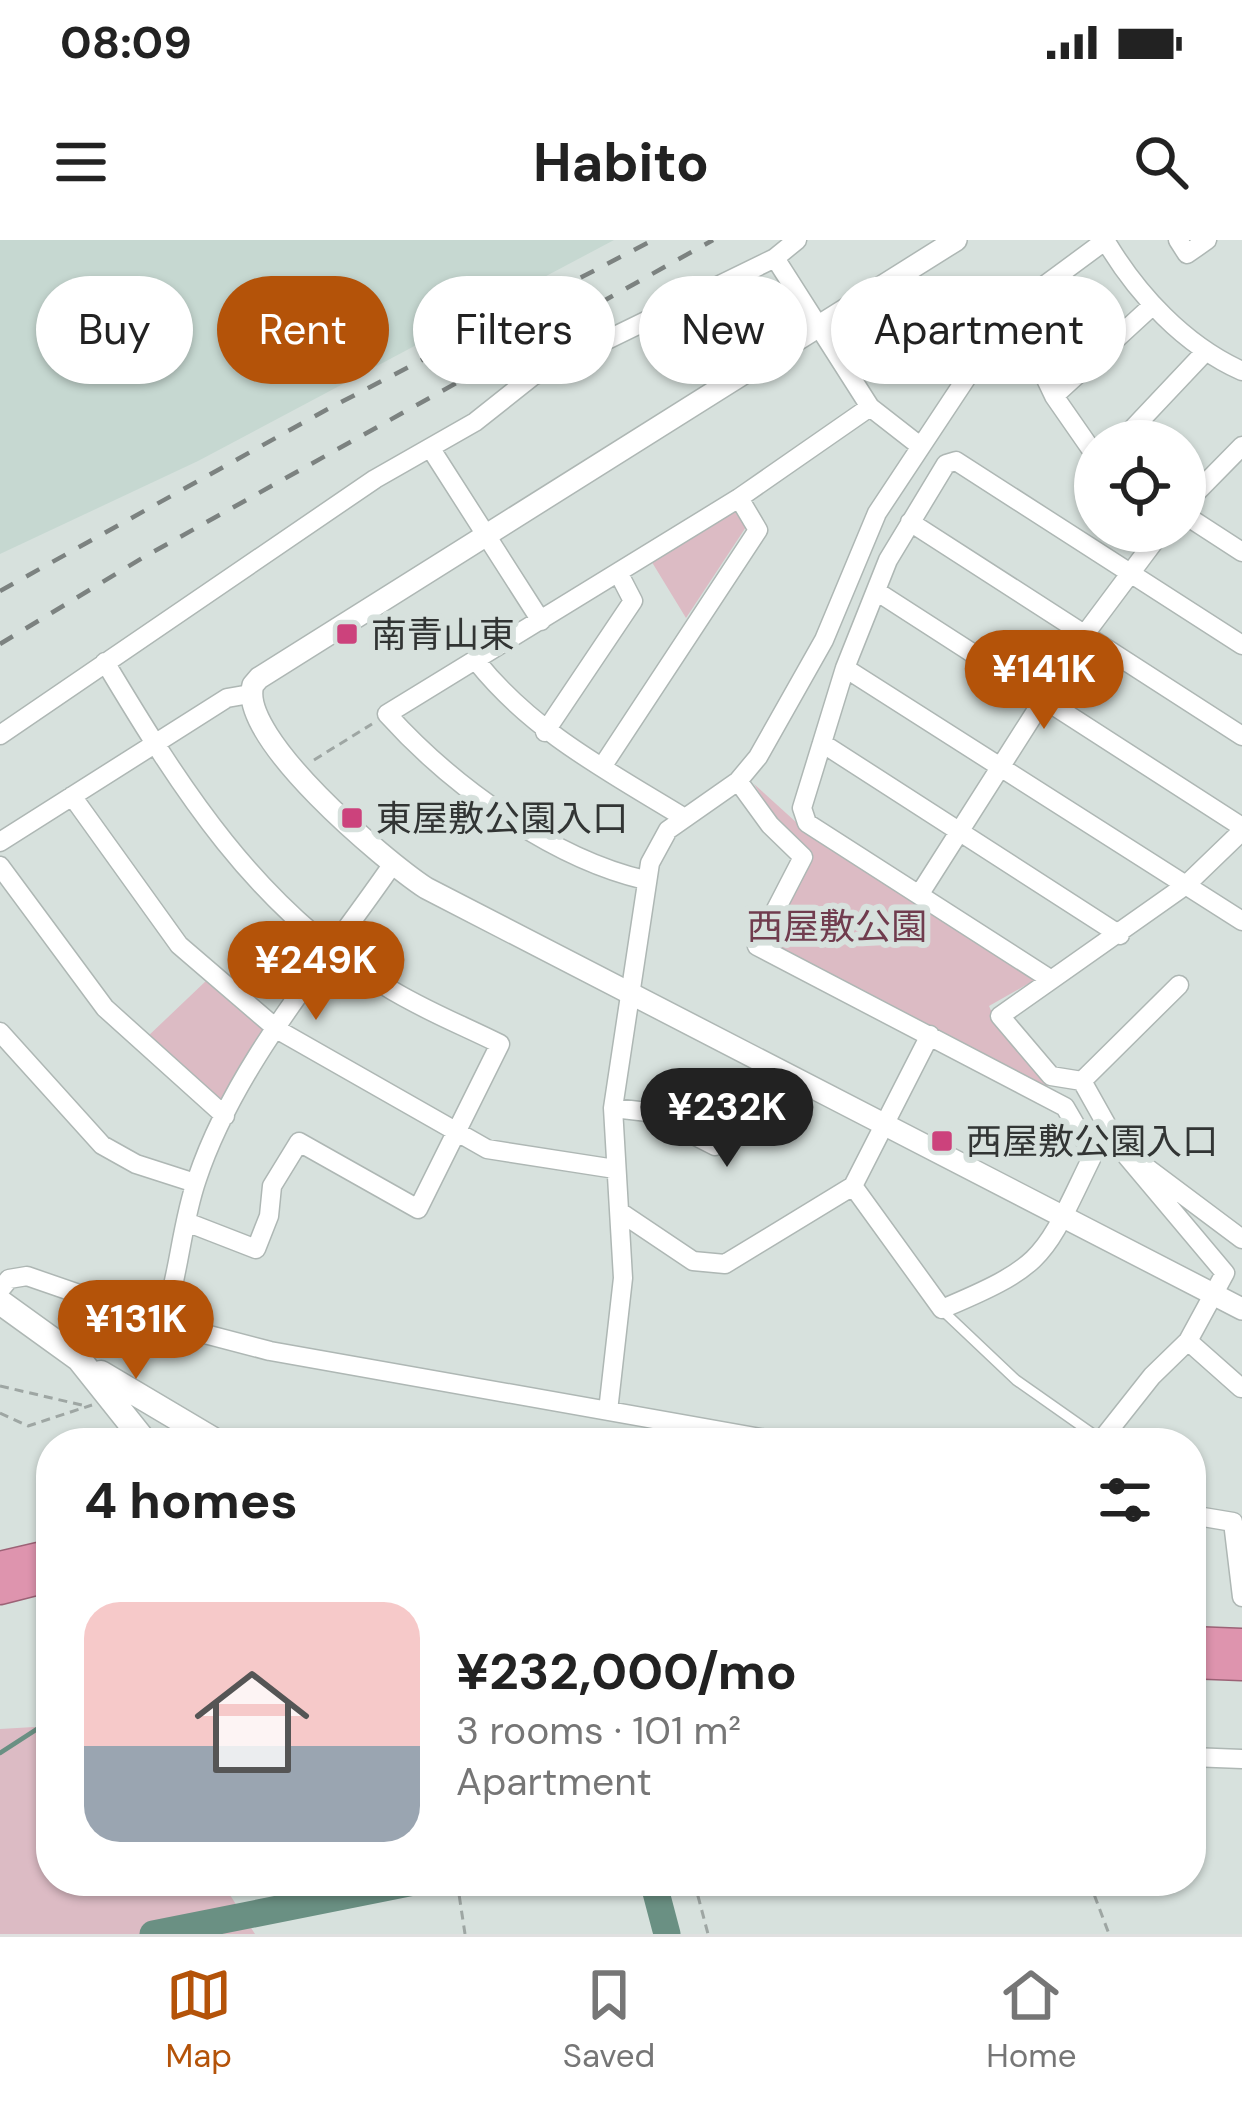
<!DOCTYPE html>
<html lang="en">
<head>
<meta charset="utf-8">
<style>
  :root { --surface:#fff; --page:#f2f2f2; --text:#222; --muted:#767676; --line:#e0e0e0; --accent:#b45309 }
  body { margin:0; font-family:"DM Sans","Noto Sans JP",sans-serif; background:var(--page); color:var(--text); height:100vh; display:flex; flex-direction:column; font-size:45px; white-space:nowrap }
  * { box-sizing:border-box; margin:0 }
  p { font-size:39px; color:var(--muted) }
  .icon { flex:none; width:66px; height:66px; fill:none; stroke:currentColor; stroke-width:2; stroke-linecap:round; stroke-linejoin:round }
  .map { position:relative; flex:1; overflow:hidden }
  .side { position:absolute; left:36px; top:1188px; width:1170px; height:468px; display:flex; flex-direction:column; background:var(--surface); border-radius:48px; box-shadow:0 3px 9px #0004 }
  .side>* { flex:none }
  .top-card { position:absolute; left:36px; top:36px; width:1170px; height:108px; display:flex; gap:24px }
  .buttons { position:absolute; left:1074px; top:180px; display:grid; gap:24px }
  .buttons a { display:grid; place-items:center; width:132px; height:132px; border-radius:50%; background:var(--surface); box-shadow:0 3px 9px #0004; font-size:60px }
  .price { position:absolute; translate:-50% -102px; padding:0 27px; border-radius:42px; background:var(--accent); color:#fff; font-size:39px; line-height:78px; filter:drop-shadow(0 3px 6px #0008) }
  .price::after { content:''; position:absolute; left:50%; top:72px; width:36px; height:27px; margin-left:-18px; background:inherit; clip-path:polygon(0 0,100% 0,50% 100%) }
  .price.on { background:#222; color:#fff }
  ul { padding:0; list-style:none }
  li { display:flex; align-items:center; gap:36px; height:300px; padding:0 48px }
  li+li { border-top:3px solid var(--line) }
  li span { display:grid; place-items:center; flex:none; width:336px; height:240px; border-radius:36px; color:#555 }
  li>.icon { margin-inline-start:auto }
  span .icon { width:144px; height:144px; fill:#fffc; stroke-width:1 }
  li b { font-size:51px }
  h2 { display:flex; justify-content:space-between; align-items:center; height:144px; padding:0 48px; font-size:51px }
  .chip { padding:0 42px; border-radius:54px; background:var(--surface); box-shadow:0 3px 9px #0004; font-size:42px; line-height:108px }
  .chip.on { background:var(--accent); color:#fff }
  .status { display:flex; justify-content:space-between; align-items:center; height:84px; padding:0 60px; background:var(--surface); direction:ltr }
  .status svg { height:33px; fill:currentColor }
  header { display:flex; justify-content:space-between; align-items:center; height:156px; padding:0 48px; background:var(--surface); font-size:54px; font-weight:700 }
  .menu { display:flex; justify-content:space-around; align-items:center; height:168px; border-top:3px solid var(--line); background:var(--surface); font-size:33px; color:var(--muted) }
  .menu a { display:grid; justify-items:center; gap:6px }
  .menu .on { color:var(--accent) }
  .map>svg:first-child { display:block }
</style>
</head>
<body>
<div class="status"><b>08:09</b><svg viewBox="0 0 49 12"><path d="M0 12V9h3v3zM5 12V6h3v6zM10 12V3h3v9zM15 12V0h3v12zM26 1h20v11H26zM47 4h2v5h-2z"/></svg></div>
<header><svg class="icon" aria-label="menu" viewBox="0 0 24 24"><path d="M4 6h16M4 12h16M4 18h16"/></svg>Habito<svg class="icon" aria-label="search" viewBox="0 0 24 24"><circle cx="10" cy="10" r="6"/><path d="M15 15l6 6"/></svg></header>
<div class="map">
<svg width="1242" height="1694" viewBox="0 0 1242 1694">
  <rect width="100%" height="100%" fill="#d7e1dd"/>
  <!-- built -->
  <path fill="#c6d8d1" d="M0,0H614L198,221L0,314Z"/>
  <!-- green -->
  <path fill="#dcbbc4" d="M733,269L746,287L686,378L650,319Z
    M754,544L808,593L1033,733V741L989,766L1001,793L1052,844L1046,847L771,706L768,699L812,613L777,581Z
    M208,739L266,790L221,862L145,799Z
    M51,1486V1641H221L255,1694H0V1489Z"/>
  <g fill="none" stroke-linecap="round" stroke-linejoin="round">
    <!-- stream -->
    <path stroke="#6a9083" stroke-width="4.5" d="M0,1513L51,1480"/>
    <!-- river -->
    <path stroke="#6a9083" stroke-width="27" d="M653,1641L667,1694
      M153,1694L419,1641"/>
    <defs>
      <path id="service" d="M942,1070L1016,1140L1100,1199"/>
      <path id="minor" d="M1105,0C1137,54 1184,105 1242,131
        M1178,0L1187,14L1207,0
        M775,18L870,167L920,206
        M1016,76L1054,156L1095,215
        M1054,156L1153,65
        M1121,201L1205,112
        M431,209L541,381
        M1185,264L1242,206
        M1185,275L1242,312
        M910,282L1242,496
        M876,351L1242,587
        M105,422C181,549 256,668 385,746C421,769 462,785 500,804L418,969L299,902L272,946L269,976L256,1009L189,983
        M477,422C533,492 608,531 683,577
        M845,428L1242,681
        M545,492L633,361L619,334
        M0,495L375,239L475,182L533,136L775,18L797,0
        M822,503L1120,695
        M602,527L758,290L739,258
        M738,541L770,585L803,617L757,706L1065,867L1093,915C1043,1017 1049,1024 942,1069L853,946
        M72,556L179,705L278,790L487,909L615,929
        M0,602L227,458L250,454
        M0,626L105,768L225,876
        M645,640C551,618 451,545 387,474L739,258L870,167
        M919,655L1085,394L1162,291
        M1050,739L807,583L802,568L845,428L888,320L946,224L956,221L1242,405
        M1179,745L1082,841L1119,907L1242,999
        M0,792L102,905L136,924L195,943
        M1082,841L1051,836L1000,776L1186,645L1242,591
        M613,868L648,872L715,906L758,883L785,833
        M620,972L693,1021L725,1024L853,946L930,795
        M0,1050L9,1039L27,1036L163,1083L270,1111L789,1203
        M163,1083C179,1036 181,985 197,939C235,825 324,724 392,625
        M1188,1101L1241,1148
        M608,1171L623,1038L613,868L650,623L668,590L738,541L758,517L824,400L877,273L975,125L1041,48L1106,0
        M1099,1203L1152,1136L1188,1101L1225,1033L1119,907
        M1191,1275L1233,1282L1242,1357
        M1191,1517L1242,1519"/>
      <path id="tertiary" d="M956,0L259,438L253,445C237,497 385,621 426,648L1242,1069"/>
      <path id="secondary" d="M0,1062L79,1119L146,1203
        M101,1133L219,1203"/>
      <path id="trunk" d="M0,1327L51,1315
        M0,1349L51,1336
        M1191,1402L1242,1404
        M1191,1423L1242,1425"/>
    </defs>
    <!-- service casing -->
    <use href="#service" stroke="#aeb7b4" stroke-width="12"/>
    <!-- minor casing -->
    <use href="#minor" stroke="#aeb7b4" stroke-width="21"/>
    <!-- tertiary casing -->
    <use href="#tertiary" stroke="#aeb7b4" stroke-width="24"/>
    <!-- secondary casing -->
    <use href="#secondary" stroke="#aeb7b4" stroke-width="27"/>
    <!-- trunk casing -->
    <use href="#trunk" stroke="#9c6276" stroke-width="33"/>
    <!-- path -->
    <path stroke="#9ea6a3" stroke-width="3" stroke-dasharray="9 6" stroke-linecap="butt" d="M314,520L372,484
      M0,1146L86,1166
      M0,1173L28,1186L92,1165
      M457,1641L465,1694
      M694,1641L708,1694
      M1089,1641L1109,1694"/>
    <!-- service -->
    <use href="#service" stroke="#fff" stroke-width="9"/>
    <!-- minor -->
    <use href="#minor" stroke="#fff" stroke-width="18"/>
    <!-- tertiary -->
    <use href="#tertiary" stroke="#fff" stroke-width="21"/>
    <!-- secondary -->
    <use href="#secondary" stroke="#fff" stroke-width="24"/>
    <!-- trunk -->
    <use href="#trunk" stroke="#de94ae" stroke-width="30"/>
    <!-- rail -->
    <path stroke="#7c8280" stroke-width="4.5" stroke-dasharray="15 15" stroke-linecap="butt" d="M0,351L326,170L653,0
      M0,404L144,317L713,0"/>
  </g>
  <!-- markers -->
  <g fill="#cc427c" stroke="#d7e1dd" stroke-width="4.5">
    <rect x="335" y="382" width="24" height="24" rx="6"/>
    <rect x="340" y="566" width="24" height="24" rx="6"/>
    <rect x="930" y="889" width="24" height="24" rx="6"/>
  </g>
  <g text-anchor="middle" stroke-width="12" stroke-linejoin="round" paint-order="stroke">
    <!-- poi labels -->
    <g font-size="36" fill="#323534" stroke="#d7e1dd" text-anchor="start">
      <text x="371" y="407">南青山東</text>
      <text x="376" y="591">東屋敷公園入口</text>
      <text x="966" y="914">西屋敷公園入口</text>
    </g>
    <!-- park labels -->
    <g font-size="36" fill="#703c4e" stroke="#d7e1dd">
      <text x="837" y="699">西屋敷公園</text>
    </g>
  </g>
</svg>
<div class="buttons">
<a><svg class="icon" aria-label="locate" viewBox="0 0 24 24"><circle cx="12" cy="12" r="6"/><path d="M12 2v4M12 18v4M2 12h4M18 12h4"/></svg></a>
</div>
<b class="price" style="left:1044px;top:492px">¥141K</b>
<b class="price" style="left:316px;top:783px">¥249K</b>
<b class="price on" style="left:727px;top:930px">¥232K</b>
<b class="price" style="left:136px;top:1142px">¥131K</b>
<div class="top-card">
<a class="chip">Buy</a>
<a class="chip on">Rent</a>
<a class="chip">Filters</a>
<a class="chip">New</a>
<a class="chip">Apartment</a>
</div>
<section class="side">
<h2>4 homes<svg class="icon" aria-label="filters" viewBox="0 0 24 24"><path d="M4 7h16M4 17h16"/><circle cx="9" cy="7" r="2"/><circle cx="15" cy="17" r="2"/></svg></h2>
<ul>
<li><span style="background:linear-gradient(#f6c9c9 60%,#9aa5b1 0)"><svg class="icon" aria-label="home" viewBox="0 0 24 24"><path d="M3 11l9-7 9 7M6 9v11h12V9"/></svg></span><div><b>¥232,000/mo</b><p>3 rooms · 101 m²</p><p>Apartment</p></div></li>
</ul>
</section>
</div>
<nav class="menu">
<a class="on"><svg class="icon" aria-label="map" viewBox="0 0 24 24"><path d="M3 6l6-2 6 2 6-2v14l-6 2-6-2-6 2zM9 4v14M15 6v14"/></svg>Map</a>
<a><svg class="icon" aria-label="saved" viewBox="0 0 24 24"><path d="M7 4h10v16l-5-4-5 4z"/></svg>Saved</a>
<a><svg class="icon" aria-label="home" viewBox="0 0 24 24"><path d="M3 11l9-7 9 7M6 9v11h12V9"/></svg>Home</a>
</nav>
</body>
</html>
